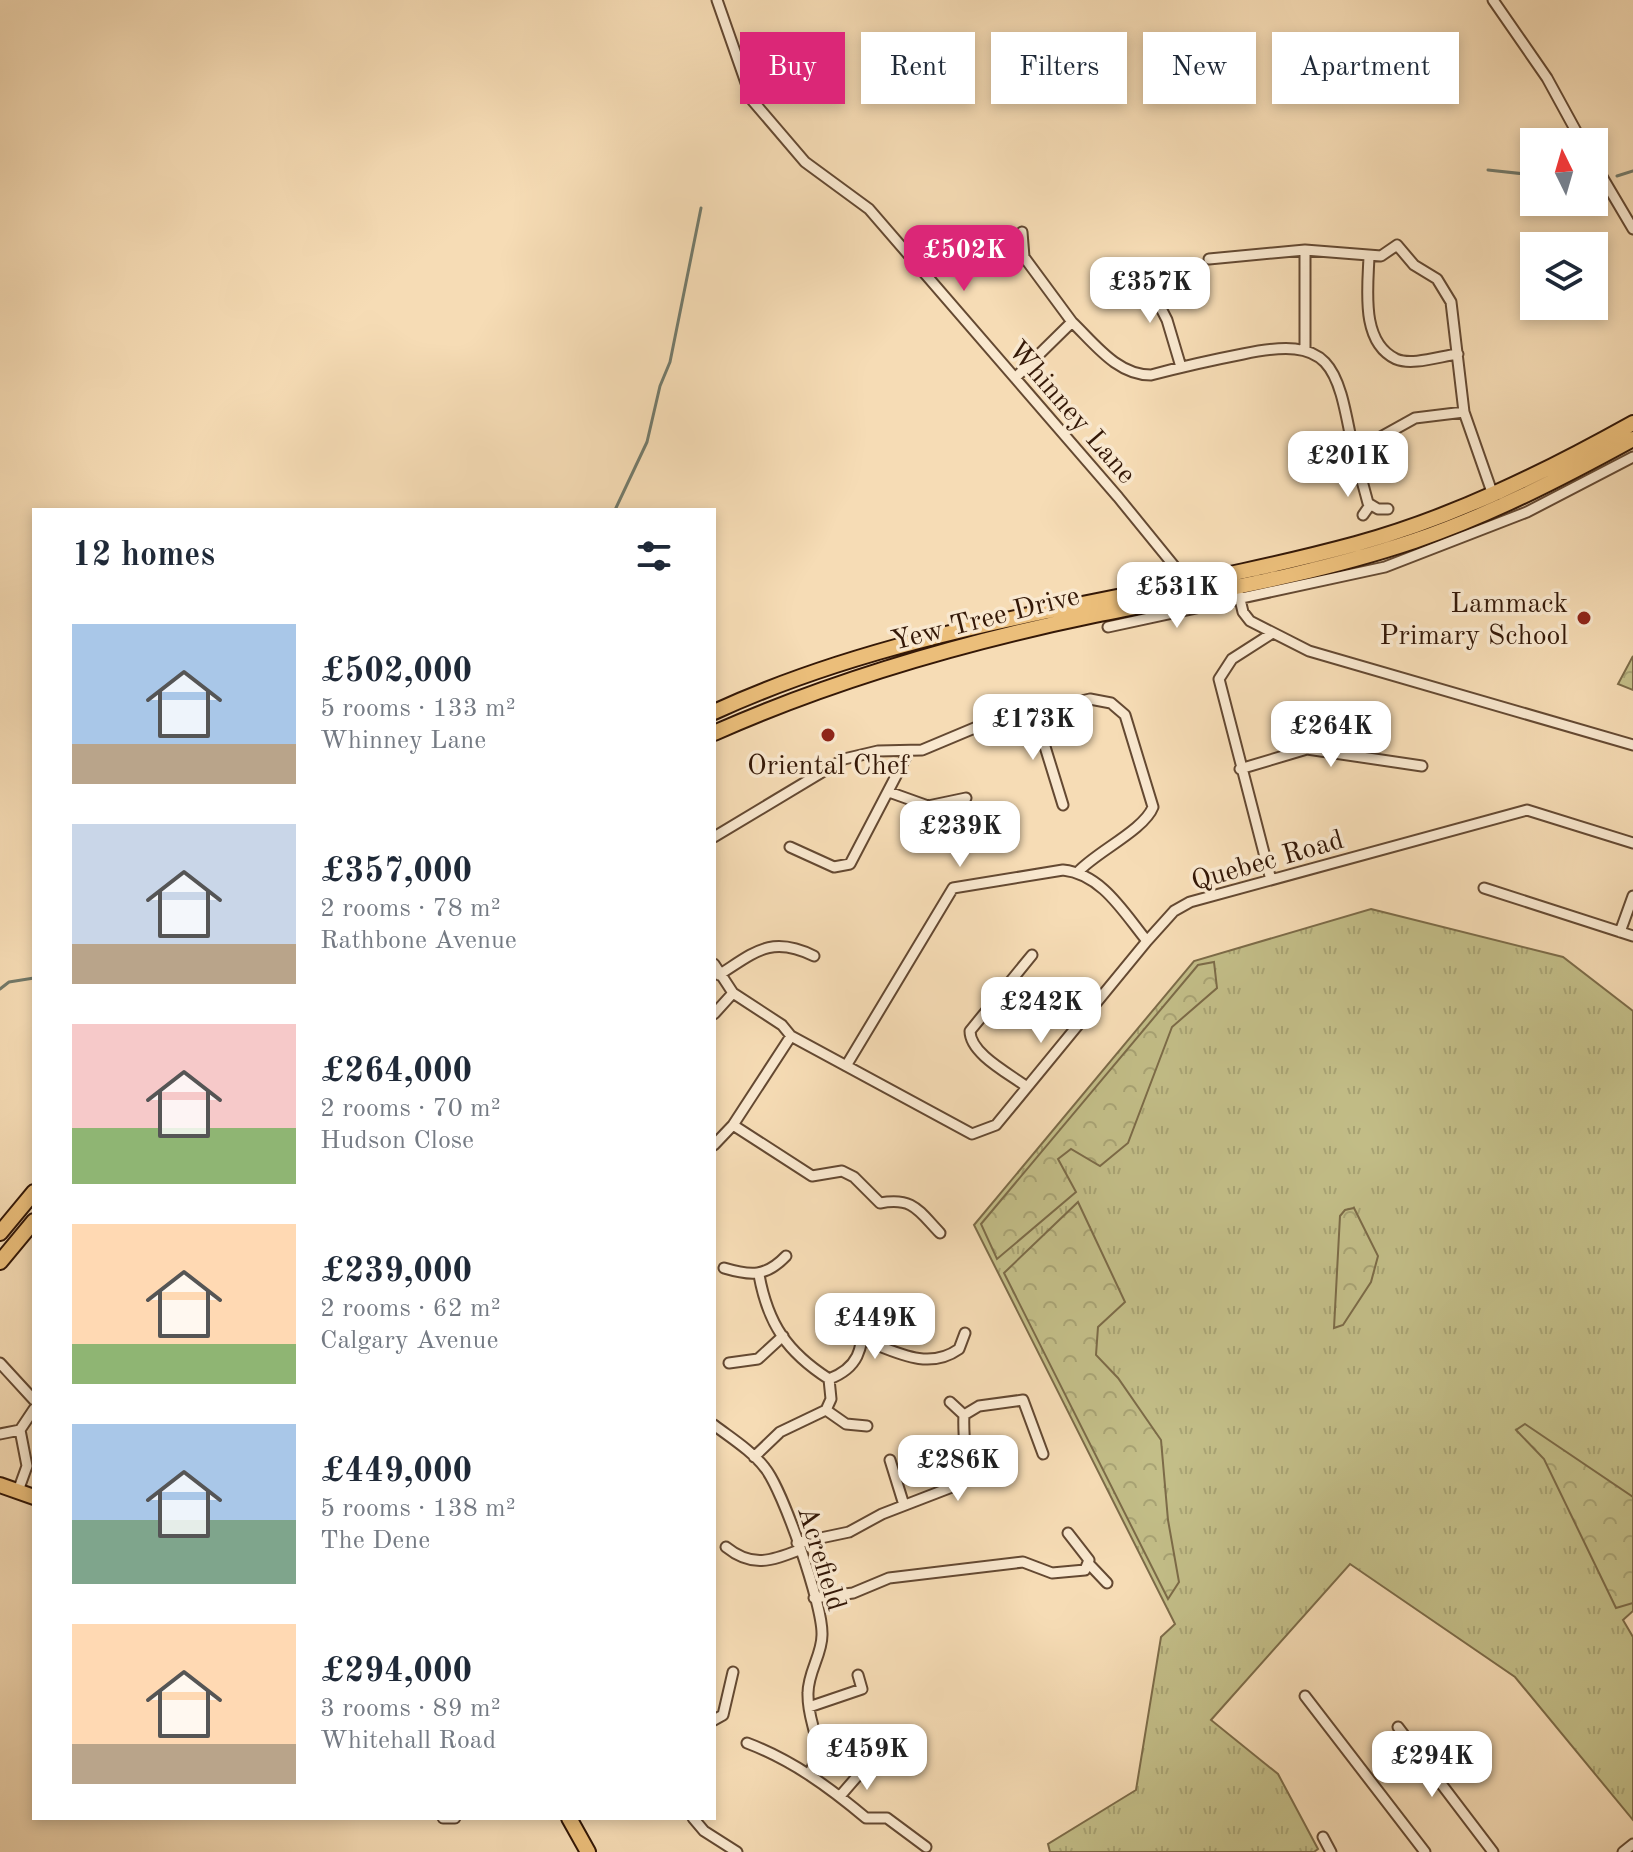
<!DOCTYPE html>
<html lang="en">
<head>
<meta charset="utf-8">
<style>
  :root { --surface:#fff; --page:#f6f6f7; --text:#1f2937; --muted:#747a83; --accent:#db2777 }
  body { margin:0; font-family:"Old Standard TT",serif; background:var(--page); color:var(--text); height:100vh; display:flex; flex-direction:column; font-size:30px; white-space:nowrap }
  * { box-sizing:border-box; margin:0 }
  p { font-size:26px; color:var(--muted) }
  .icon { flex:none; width:44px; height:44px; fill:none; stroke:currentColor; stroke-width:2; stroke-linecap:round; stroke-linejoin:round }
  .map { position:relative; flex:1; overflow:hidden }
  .sheet { position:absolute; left:32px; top:508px; width:684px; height:1312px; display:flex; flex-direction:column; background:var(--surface); border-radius:0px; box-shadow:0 4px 12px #0003 }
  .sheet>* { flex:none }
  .guide { position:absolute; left:740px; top:32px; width:760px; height:72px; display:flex; gap:16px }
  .needle { width:52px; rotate:355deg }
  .tools { position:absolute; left:1520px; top:128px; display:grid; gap:16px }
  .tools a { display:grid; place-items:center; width:88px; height:88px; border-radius:0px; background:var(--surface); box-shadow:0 4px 12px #0003; font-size:40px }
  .price { position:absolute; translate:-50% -68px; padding:0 18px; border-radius:16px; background:#fff; color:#222; font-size:26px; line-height:52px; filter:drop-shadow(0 2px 4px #0008) }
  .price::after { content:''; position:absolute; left:50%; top:48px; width:24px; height:18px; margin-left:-12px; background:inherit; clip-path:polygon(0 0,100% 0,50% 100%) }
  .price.selected { background:var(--accent); color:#fff }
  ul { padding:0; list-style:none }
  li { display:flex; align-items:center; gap:24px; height:200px; padding:0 40px }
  li span { display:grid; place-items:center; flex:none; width:224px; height:160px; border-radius:0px; color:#555 }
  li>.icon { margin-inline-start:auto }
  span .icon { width:96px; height:96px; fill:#fffc; stroke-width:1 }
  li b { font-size:34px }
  h2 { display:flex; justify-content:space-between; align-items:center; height:96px; padding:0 40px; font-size:34px }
  .tag { padding:0 28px; border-radius:0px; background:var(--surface); box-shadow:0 4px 12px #0003; font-size:28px; line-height:72px }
  .tag.selected { background:var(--accent); color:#fff }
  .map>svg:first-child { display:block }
</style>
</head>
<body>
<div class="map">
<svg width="1633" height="1852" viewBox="0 0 1633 1852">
  <defs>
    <pattern id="grass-tufts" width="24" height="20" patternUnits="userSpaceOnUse" patternTransform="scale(2)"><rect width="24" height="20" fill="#c3be88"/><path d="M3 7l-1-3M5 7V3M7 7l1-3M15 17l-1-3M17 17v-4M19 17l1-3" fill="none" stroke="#a8a374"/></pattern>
    <pattern id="forest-crowns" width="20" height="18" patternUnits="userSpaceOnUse" patternTransform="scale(2)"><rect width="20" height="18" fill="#c3be88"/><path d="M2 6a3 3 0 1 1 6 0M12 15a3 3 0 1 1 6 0" fill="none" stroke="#a8a374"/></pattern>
  </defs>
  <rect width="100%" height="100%" fill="#f6dcb5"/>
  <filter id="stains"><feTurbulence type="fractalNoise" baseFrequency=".0025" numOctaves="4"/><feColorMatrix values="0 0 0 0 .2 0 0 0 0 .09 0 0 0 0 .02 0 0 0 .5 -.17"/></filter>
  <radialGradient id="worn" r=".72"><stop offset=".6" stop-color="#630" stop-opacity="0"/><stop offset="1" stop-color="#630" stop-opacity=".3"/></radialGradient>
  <!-- grass -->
  <path fill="url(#grass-tufts)" stroke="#7c6b48" stroke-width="2" d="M1371,909L1563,957L1633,1011V1611L1623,1620L1633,1637V1820L1515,1677L1350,1564L1211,1720L1278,1774L1318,1849L1314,1852H1050L1048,1844L1136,1790L1161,1637L1175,1624L974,1225L1194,961Z"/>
  <!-- forest -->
  <path fill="url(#forest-crowns)" stroke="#7c6b48" stroke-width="2" d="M1633,656V690L1618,684Z
    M1214,962L1217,988L1172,1027L1128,1143L1100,1166L1071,1149L1058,1159L1076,1192L997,1259L981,1224L1198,965Z
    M1078,1202L1125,1302L1098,1327L1096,1355L1118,1378L1161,1440L1168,1520L1179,1582L1168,1599L1004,1273Z
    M1354,1208L1378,1256L1371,1282L1343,1325L1334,1328L1340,1216L1345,1210Z
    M1525,1424L1633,1497V1603L1616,1608L1544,1459L1516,1430Z"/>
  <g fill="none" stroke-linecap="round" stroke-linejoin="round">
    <!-- stream -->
    <path stroke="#737a6a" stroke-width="3" d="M1488,170L1534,175
      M1617,176L1633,171
      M615,510L647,442L660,386L670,362L701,208
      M0,989L9,982L34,978"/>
    <defs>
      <path id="minor" d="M717,0L752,100L805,162L869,209L1118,497L1175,567L1182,587
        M1493,0L1547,78L1582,142
        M1594,163L1633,229
        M1369,256C1368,288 1360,342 1396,359C1412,366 1441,356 1458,354
        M1209,259L1305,250L1381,256L1397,245L1414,265L1437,279L1451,302L1464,412L1493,495
        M1145,277L1167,320L1181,367
        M1123,285L1155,273
        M1072,322C1095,344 1117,375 1151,375C1181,367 1212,360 1243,354C1331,335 1337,365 1352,444L1379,438L1415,418L1464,412
        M1305,348V250
        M1015,378L1072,322L1024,257L1022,232
        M1352,444L1368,503L1378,509H1388
        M1363,515L1370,505
        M1239,595L1243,612L1250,621L1309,651L1633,745
        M1108,627L1385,567L1527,512L1633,457
        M1034,711L1063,805
        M1240,769L1307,749L1422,766
        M889,792L928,806L966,798
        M714,837L844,759L878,751L922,750L984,724L1090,699L1111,703L1125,715L1153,807C1144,830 1096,852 1078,872
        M790,847L834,867L850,864L909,751
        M1271,880L1219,679L1232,659L1271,634
        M1484,888L1633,936
        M1620,932L1633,896
        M714,964L733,993L782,1025L791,1036L972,1134L996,1125L1147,941L1174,911L1190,902L1527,810L1633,843
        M719,975C755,952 771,935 814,956
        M714,1014L733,993
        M846,1066L953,888L1063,870C1102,874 1124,913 1147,941
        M1027,1087C1010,1074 970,1054 970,1031L1032,955
        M733,1125L812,1176L842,1171L854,1177L880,1203C913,1197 918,1210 940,1233
        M714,1145L733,1125L791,1036
        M724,1268C751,1276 766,1277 786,1256
        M864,1340C896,1352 928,1371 959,1349L965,1333
        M0,1363L34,1400
        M729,1363L758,1359L783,1336
        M829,1379C866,1365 861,1340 866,1306
        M950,1402L964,1415
        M826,1410L846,1424L867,1426
        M714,1425C731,1438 752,1451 765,1468C783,1490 823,1606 822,1635C822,1655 808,1672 808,1693C807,1728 827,1739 809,1775
        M0,1434L20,1430
        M754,1457L780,1432L826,1410L831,1399L829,1379C787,1352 768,1324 759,1275
        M890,1460L904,1505
        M18,1491L27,1466L20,1430L34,1409
        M797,1543L849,1532L882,1514L952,1487C972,1470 962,1440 964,1415L979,1406L1023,1400L1043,1454
        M726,1547C752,1568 771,1561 799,1550
        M1089,1564L1107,1583
        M814,1598L853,1593L889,1578L1023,1562L1052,1573L1085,1570L1089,1560L1068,1533
        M1305,1696L1425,1852
        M809,1707L862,1689L858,1675
        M714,1720L723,1715L733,1672
        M1398,1727L1493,1852
        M747,1743C792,1760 829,1787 866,1818H887L926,1847
        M841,1795L867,1765L879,1762
        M443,1818H455
        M693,1818L704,1831L737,1852
        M1323,1837L1331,1852
        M1623,1852L1633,1844"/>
      <path id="highway" d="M714,712C918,618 1142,602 1356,544C1454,517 1545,472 1633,423
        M714,733C836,679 965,642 1095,615C1202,593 1310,576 1414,541C1490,515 1562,478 1633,439
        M0,1233L34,1192
        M0,1262L34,1221
        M0,1485L34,1497
        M569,1818L588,1852"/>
    </defs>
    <!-- minor casing -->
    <use href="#minor" stroke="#644932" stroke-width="13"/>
    <!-- highway casing -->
    <use href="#highway" stroke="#341807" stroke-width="18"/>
    <!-- minor -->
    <use href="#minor" stroke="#f9e8cf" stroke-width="9"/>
    <!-- highway -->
    <use href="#highway" stroke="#ebbe7a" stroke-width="14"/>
  </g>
  <!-- markers -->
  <g fill="#8f2418" stroke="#f9e8cf" stroke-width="3">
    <circle cx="1584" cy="618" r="8"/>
    <circle cx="828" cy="735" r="8"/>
  </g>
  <g text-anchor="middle" stroke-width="7" stroke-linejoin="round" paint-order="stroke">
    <!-- street labels -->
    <g font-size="28" fill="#341807" stroke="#f9e8cf">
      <text transform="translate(1073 411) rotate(49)" y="10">Whinney Lane</text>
      <text transform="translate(985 617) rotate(-14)" y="10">Yew Tree Drive</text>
      <text transform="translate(1267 859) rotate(-16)" y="10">Quebec Road</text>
      <text transform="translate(823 1558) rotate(73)" y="10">Acrefield</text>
    </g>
    <!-- poi labels -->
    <g font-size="28" fill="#341807" stroke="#f9e8cf" text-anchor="end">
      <text x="1568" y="612">Lammack<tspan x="1568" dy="32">Primary School</tspan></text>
      <text x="828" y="774" text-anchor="middle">Oriental Chef</text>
    </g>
  </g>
  <rect width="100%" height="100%" filter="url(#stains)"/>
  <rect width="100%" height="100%" fill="url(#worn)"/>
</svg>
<div class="tools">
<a><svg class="needle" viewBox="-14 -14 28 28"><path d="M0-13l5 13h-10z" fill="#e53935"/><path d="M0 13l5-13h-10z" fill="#747a83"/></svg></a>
<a><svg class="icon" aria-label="layers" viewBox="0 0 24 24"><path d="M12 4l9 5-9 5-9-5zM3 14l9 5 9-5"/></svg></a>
</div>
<b class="price selected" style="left:964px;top:293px">£502K</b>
<b class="price" style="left:1150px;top:325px">£357K</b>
<b class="price" style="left:1348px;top:499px">£201K</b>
<b class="price" style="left:1177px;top:630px">£531K</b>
<b class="price" style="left:1033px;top:762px">£173K</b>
<b class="price" style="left:1331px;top:769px">£264K</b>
<b class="price" style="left:960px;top:869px">£239K</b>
<b class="price" style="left:1041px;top:1045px">£242K</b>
<b class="price" style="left:875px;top:1361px">£449K</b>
<b class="price" style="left:958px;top:1503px">£286K</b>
<b class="price" style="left:867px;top:1792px">£459K</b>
<b class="price" style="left:1432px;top:1799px">£294K</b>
<div class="guide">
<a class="tag selected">Buy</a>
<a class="tag">Rent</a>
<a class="tag">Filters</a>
<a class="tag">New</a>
<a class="tag">Apartment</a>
</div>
<section class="sheet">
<h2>12 homes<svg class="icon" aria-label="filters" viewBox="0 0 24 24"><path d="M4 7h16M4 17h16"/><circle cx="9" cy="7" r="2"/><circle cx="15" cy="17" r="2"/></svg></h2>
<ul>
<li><span style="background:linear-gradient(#a9c7e8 75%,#b9a48a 0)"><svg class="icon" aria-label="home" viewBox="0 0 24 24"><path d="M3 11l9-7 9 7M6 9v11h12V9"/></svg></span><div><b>£502,000</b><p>5 rooms · 133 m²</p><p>Whinney Lane</p></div></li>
<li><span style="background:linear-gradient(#c9d6e8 75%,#b9a48a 0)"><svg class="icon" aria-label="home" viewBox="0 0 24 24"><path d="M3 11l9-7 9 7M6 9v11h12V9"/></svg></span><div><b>£357,000</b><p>2 rooms · 78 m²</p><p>Rathbone Avenue</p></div></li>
<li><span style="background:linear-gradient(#f6c9c9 65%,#8fb573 0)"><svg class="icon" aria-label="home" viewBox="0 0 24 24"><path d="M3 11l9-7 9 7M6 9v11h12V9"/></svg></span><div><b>£264,000</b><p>2 rooms · 70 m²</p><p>Hudson Close</p></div></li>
<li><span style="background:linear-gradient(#ffd9b3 75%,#8fb573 0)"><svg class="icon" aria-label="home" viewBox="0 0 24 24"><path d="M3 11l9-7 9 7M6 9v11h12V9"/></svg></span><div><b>£239,000</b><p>2 rooms · 62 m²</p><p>Calgary Avenue</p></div></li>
<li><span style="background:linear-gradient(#a9c7e8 60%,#7fa58c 0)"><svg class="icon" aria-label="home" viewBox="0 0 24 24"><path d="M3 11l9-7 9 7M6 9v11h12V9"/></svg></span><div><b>£449,000</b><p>5 rooms · 138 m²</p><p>The Dene</p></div></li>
<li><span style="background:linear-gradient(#ffd9b3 75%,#b9a48a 0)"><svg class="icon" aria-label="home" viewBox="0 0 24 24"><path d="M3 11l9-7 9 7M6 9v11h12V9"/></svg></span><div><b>£294,000</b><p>3 rooms · 89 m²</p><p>Whitehall Road</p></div></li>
</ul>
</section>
</div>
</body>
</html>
